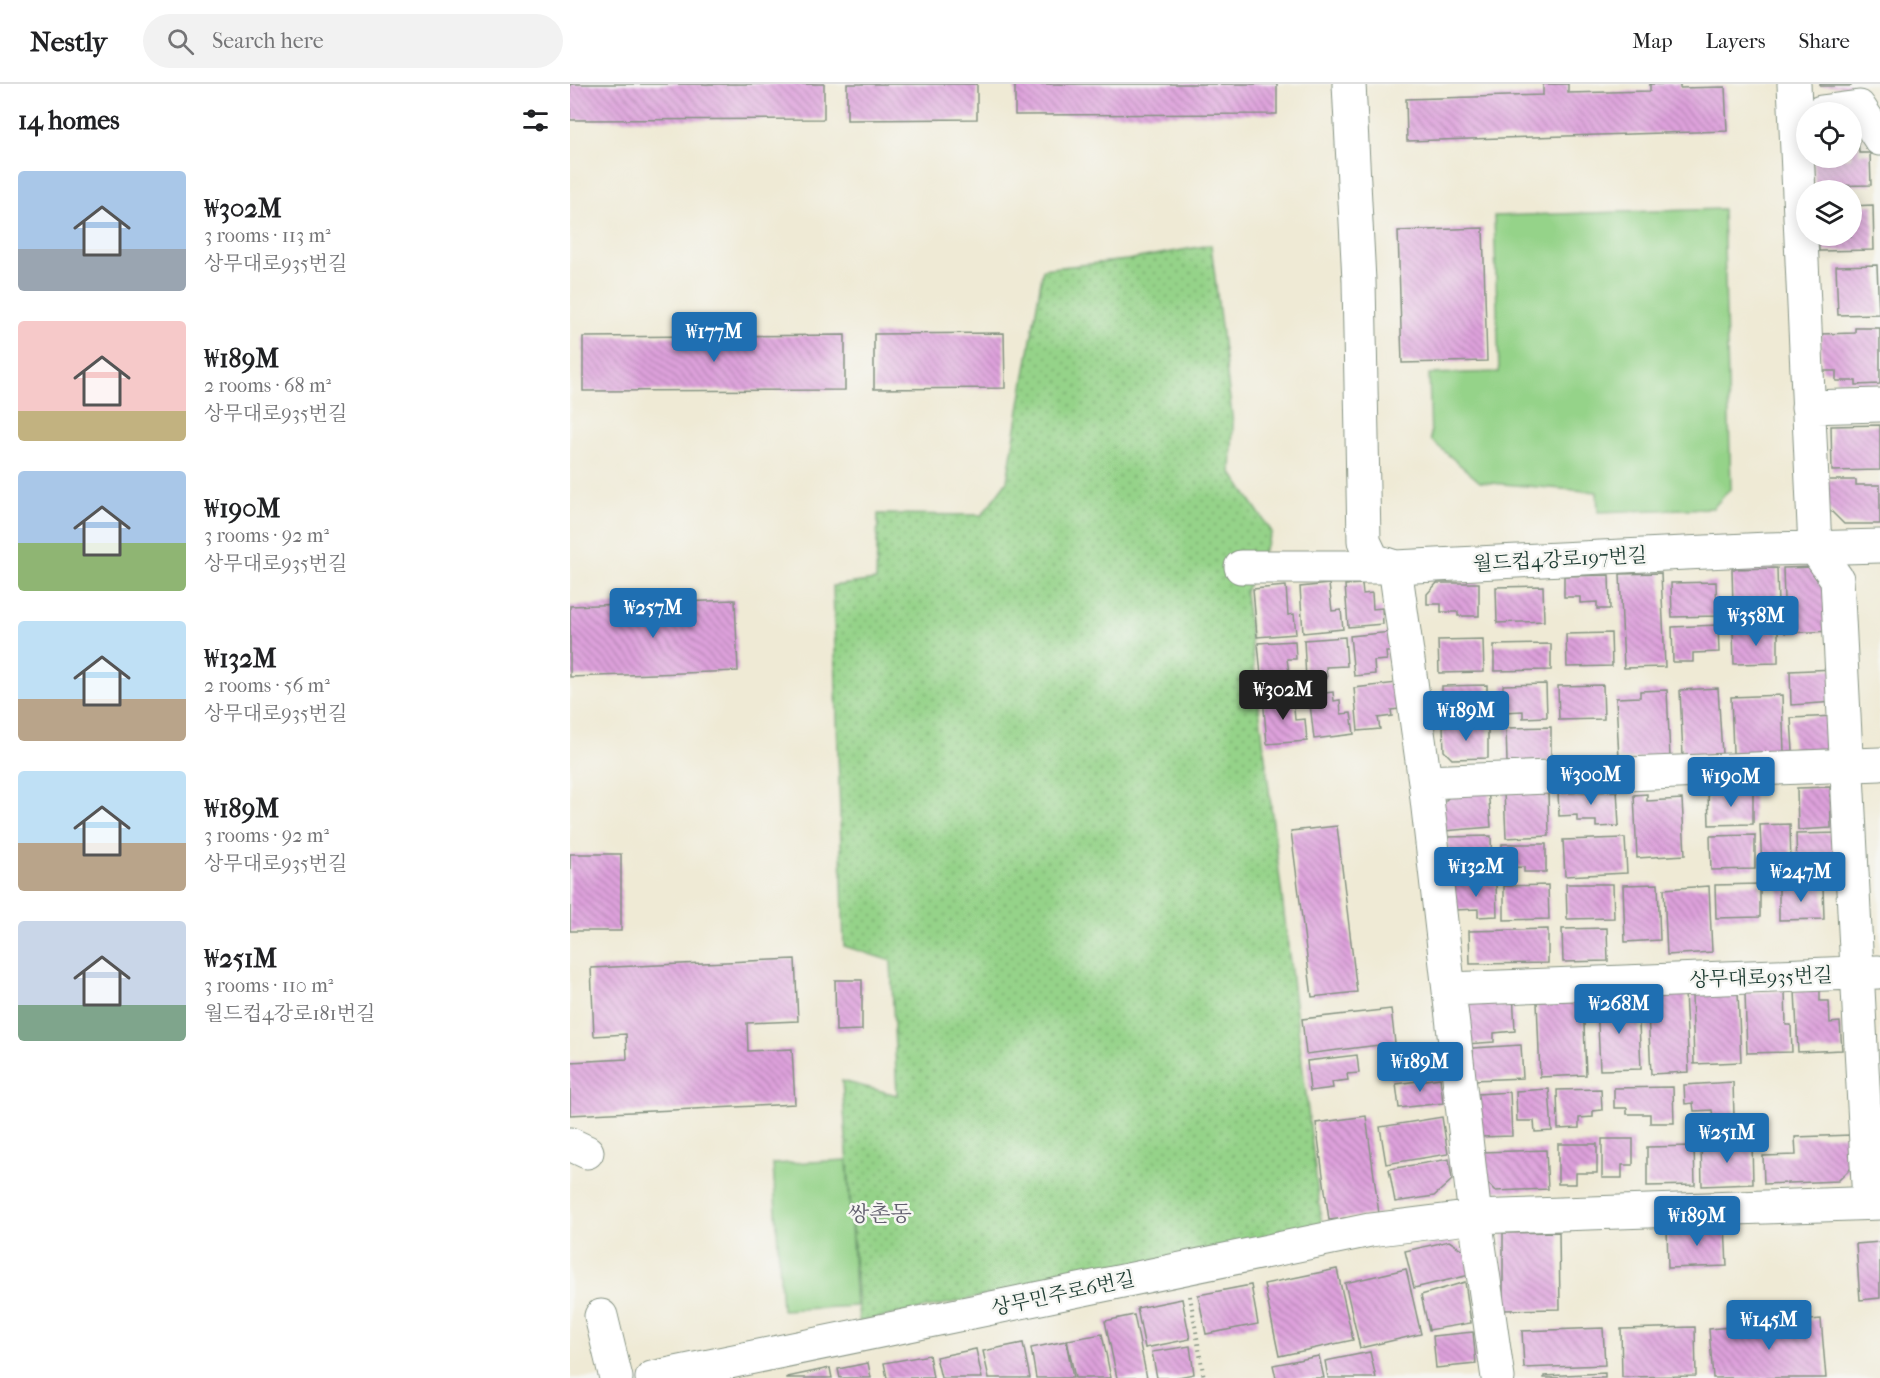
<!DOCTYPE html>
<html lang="en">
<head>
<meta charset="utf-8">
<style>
  :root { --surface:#fff; --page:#f2f2f2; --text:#202124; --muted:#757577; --line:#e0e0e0; --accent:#1f6fb2 }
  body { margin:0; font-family:"IM FELL French Canon","Noto Serif KR",serif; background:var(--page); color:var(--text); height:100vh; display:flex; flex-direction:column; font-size:22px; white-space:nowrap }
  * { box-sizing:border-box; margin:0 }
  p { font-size:20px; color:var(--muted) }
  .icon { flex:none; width:33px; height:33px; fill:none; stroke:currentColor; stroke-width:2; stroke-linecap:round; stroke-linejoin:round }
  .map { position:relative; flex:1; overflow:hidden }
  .side { display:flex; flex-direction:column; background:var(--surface); width:570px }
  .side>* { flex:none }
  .buttons { position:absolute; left:1226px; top:18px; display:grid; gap:12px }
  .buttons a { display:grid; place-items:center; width:66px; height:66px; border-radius:50%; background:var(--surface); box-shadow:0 3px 15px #0003; font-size:30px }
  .price { position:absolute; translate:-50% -51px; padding:0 14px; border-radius:6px; background:var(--accent); color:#fff; font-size:20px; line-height:39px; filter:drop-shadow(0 2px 3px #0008) }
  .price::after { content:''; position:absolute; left:50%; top:36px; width:18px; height:14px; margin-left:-9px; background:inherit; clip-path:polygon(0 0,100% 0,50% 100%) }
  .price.active { background:#222; color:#fff }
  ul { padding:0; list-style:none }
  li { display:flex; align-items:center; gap:18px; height:150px; padding:0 18px }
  li span { display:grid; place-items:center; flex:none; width:168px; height:120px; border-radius:6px; color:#555 }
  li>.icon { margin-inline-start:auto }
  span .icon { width:72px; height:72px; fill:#fffc; stroke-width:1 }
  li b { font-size:26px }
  h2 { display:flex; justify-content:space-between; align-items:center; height:72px; padding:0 18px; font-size:26px }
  header { display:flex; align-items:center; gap:36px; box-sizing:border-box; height:84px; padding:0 30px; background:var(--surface); border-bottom:2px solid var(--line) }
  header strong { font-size:28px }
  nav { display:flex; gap:33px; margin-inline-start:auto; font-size:21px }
  .search { width:420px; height:54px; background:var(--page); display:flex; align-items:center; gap:15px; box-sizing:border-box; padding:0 21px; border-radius:33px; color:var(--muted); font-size:22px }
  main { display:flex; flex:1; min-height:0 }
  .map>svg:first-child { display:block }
</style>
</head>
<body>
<header>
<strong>Nestly</strong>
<div class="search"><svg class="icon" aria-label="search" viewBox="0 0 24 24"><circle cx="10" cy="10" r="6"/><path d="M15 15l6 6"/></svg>Search here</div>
<nav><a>Map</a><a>Layers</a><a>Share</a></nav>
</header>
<main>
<section class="side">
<h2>14 homes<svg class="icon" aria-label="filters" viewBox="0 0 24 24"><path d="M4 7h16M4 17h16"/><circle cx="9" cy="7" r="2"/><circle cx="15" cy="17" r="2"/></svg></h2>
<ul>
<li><span style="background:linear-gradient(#a9c7e8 65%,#9aa5b1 0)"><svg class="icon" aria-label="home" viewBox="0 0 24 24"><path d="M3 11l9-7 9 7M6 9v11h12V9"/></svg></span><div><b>₩302M</b><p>3 rooms · 113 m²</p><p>상무대로935번길</p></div></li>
<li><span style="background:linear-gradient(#f6c9c9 75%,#c2b280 0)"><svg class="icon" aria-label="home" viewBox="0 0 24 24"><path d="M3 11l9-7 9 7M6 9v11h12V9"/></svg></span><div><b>₩189M</b><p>2 rooms · 68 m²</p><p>상무대로935번길</p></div></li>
<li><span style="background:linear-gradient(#a9c7e8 60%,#8fb573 0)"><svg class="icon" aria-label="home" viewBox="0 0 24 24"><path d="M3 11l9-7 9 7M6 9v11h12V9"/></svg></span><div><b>₩190M</b><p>3 rooms · 92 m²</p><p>상무대로935번길</p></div></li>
<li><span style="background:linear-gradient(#bfe0f5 65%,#b9a48a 0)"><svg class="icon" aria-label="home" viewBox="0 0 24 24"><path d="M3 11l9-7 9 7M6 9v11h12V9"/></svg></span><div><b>₩132M</b><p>2 rooms · 56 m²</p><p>상무대로935번길</p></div></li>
<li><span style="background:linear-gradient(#bfe0f5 60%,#b9a48a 0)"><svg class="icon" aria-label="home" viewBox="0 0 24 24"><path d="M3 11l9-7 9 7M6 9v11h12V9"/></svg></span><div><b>₩189M</b><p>3 rooms · 92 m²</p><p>상무대로935번길</p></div></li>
<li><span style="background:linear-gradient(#c9d6e8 70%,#7fa58c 0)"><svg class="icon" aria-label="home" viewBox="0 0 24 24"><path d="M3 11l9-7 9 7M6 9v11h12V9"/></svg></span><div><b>₩251M</b><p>3 rooms · 110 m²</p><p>월드컵4강로181번길</p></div></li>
</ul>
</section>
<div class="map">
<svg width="1310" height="1294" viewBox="0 0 1310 1294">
  <defs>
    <pattern id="grass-dots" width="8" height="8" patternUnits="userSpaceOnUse" patternTransform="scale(1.5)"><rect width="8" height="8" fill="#95d389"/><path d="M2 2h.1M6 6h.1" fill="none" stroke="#79ac71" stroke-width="1.8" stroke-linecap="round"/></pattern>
    <pattern id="building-back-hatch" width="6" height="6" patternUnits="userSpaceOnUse" patternTransform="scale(1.5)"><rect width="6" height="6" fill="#dea1dc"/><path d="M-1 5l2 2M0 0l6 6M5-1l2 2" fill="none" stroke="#b384b3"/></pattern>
  </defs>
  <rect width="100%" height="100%" fill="#f6f6f2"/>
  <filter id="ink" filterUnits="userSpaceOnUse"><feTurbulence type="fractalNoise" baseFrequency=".0167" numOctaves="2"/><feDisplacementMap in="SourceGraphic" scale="12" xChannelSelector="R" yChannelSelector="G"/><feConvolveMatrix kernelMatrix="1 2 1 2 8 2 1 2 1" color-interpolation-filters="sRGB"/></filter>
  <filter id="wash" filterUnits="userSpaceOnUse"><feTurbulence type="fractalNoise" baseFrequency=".008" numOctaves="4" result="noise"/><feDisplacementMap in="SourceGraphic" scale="24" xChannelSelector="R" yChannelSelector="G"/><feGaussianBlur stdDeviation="1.35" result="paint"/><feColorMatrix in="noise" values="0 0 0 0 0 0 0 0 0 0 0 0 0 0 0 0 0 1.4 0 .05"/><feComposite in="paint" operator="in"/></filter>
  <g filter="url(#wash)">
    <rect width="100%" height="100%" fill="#efead5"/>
    <!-- grass -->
    <path fill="url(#grass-dots)" stroke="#5a885e" stroke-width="1.5" d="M641,161L663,340L661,388L702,448L675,508L752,1142L289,1238L272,997L327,1011L321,877L274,862L263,502L306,496L308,430L412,431L437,397L473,185L557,176Z"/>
    <!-- pitch -->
    <path fill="#95d389" stroke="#5a885e" stroke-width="1.5" d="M1153,125L1161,404L1143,424L1028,428L1027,408L910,398L861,356L859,290L929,288L924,132Z
      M277,1076L286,1222L212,1226L203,1080Z"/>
    <g id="blocks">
      <!-- building -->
      <path fill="url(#building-back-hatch)" d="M0,0H254V35L0,36Z
        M277,0H407V35L277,36Z
        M445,0H707V30L445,31Z
        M973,0H998V9L1080,7V0H1110V4L1155,3L1157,47L837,57L836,15L973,11Z
        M1250,0H1281V2H1250Z
        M1281,52H1288L1289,69H1300L1301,101L1245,102L1244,74H1281Z
        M1303,121L1304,166L1249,167L1248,152H1281V122Z
        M913,144L917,277L832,279L828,147Z
        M1307,181L1309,230L1268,231L1266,182Z
        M1285,244H1310V300L1286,301V297H1266V287H1252L1251,250L1285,249Z
        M434,249L435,304L304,305V250Z
        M275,251V306L13,307V253Z
        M1310,341V386L1262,387L1261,342Z
        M1257,396H1286V401H1310V440H1274L1257,423Z
        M1245,483L1263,495L1265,547L1215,549L1213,484Z
        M1207,484L1208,521L1163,523L1162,485Z
        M1091,489L1095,583L1054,584L1050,490Z
        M1039,491L1040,525H1027V518L1010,519V513H994V492Z
        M1146,498L1147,532L1102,533L1101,499Z
        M867,499H909V532H888V528H871V520H857V510Z
        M759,500L762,527L771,526L773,545L733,549L730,503Z
        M792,500L793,510L802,509L803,525L812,524L813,540L778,543L775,501Z
        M716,502L718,531L724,530L726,550L687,553L683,505Z
        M973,502L974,537L927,539L926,503Z
        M165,516L168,587L0,593V522Z
        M1148,541L1149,568L1123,569V578H1103L1102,543Z
        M1208,546V579L1164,580L1163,547Z
        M822,548L823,568H816L817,576L804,577L805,590L784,592L780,552Z
        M1041,549L1042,582L997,583L996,550Z
        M775,553L777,582L756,583L757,594L736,596L734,556Z
        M913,555L914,588L869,589L868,556Z
        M725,557L726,575H717L719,588L712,589L713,601L692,602L688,559Z
        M981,560V586L924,587V561Z
        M1265,585L1266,618L1221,621L1220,587Z
        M827,599L830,625L821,626L822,632L808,634L810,645L788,647L784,604Z
        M976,600L977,633L953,634V627L933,628V601Z
        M917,601V635H872V602Z
        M1033,601L1034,635L989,636L988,602Z
        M1148,604L1152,670L1113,673L1110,606Z
        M1097,606L1100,673L1049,675L1046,614L1070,613V607Z
        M763,608L764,617L770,616L771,630L781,629L784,650L744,655L739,611Z
        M723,611L725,636L735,635L737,657L697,660L693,613Z
        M1212,611L1214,668L1163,669L1161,613Z
        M1266,632L1262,665L1223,667L1221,634Z
        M918,641V674L882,675L874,667L873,642Z
        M981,643V677L937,678L936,644Z
        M918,703L921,743L874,747L872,720L886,706Z
        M1260,703L1261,744L1228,746L1227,704Z
        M1047,705L1049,742L1026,743V737H1007V731L989,732L988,707Z
        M1183,707V740L1139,741L1138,708Z
        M934,708H978L979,752L936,754Z
        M1077,710V717L1112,715L1115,771L1067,774L1064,711Z
        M1220,740L1221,783L1192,784L1190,741Z
        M767,742L787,908L742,913L721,747Z
        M1270,749L1271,783L1227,784L1226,750Z
        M1185,751V785L1141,786L1140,752Z
        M921,752L922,786L880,787L877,753Z
        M1055,754L1057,789L995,792L993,756Z
        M932,760H976V788H954V783L932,784Z
        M0,770H51V847H0Z
        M882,800H926L927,832L908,833V825L885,826Z
        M996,800H1043L1044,834L997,835Z
        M1088,800L1090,856L1055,858L1053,801Z
        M1190,800V833L1146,834L1145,801Z
        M978,801L979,835L934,836V802Z
        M1139,802L1142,868L1097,871L1094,805Z
        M1253,802L1254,835L1209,836V803Z
        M1037,844L1038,877L993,878L992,845Z
        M978,845V879L900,880L899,847Z
        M225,875L228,937L177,939L178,967L222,965L225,1020L0,1031V978L57,975L56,950L24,952L21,884Z
        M265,896H292V946L266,947Z
        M1250,906V917H1259L1260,939L1270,938L1272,966L1228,968L1225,907Z
        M943,907L945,947L924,949V958L896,960L893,927L906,910Z
        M1215,907L1216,941H1221L1222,968L1177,969L1175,909Z
        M1115,908L1119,988L1081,990L1077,909Z
        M1168,908L1171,978L1124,980L1122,910Z
        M1013,916L1016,991L970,993L967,918Z
        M1068,916L1071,985L1030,986L1027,918Z
        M821,925L825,959L736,970L732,935Z
        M868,961L871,989L822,995L818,967Z
        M951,961L953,994L904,996L903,964Z
        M787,971L789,989L777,990L778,996L762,998L763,1004L740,1007L737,977Z
        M870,994L873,1019L829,1024L826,1000Z
        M1163,998L1164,1033L1143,1034L1142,1026L1124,1027L1123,1019L1115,1020L1114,1001Z
        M1103,1003L1104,1039H1080V1030H1057V1024H1044V1004Z
        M979,1005L982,1047L965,1048L964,1037H947L946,1007Z
        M1031,1005L1032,1026L1023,1027V1033L1009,1034V1044L988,1045L987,1006Z
        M940,1008L942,1052L909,1053L907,1010Z
        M796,1032L809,1130L759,1136L746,1039Z
        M872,1033L878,1070L816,1080L810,1043Z
        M1281,1051L1282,1083L1268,1097L1194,1100L1193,1072L1226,1071L1225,1053Z
        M1032,1055H1063V1081H1052V1094H1032Z
        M1182,1059L1183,1100L1132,1102L1131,1060Z
        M988,1060H1027V1089H1006V1100H988Z
        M1124,1062L1125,1101L1077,1102V1063Z
        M976,1066L978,1105L925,1107L911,1092V1068Z
        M879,1075L882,1096L864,1112L825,1118L819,1085Z
        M1155,1142L1157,1182L1098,1184L1097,1143Z
        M989,1148L990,1225L933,1226V1149Z
        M879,1157L899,1170L904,1190L844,1204L835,1167Z
        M1310,1158V1214L1290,1216L1286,1160Z
        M767,1185L783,1256L709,1272L694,1200Z
        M836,1185L851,1250L790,1264L775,1199Z
        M895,1198L901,1239L859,1246L851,1211Z
        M681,1201L688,1240L636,1250L628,1211Z
        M612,1215L620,1255L575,1264L567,1224Z
        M564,1231L577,1294H547L535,1237Z
        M1251,1235L1256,1294H1143L1139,1245Z
        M1125,1243L1126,1292L1052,1293L1051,1245Z
        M1033,1244L1035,1281L954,1284L952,1247Z
        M903,1248L906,1280L866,1284L863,1252Z
        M532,1250L541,1294H505L497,1256Z
        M496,1257L503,1294H466L461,1264Z
        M453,1259L460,1294H419L413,1267Z
        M620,1262L624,1290L604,1294H587L582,1268Z
        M406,1265L412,1294H371L366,1273Z
        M800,1268L806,1294H758L755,1277Z
        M359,1271L363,1294H317L314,1279Z
        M749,1272L754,1294H706L703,1281Z
        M298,1279L301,1294H270L268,1285Z
        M260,1284L262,1294H217V1293Z
        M1035,1289V1294H974V1292Z"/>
    </g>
  </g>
  <g filter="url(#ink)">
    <use href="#blocks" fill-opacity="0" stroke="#879484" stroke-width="1.5"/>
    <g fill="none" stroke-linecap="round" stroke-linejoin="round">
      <defs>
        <path id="minor" d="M779,0L789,197L794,457L803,476L825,483L855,698L905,1133L928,1294
          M1224,0L1245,464L1267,495L1299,1119
          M1251,28L1289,23L1310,55
          M1238,323L1310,321
          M671,483H825L1198,465L1310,462
          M855,698L1310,680
          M879,905L1308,888
          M0,1060L17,1068
          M31,1232L46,1294
          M82,1294L800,1146L905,1133L1310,1119"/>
      </defs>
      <!-- minor casing -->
      <use href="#minor" stroke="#879484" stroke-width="35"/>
      <!-- path -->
      <path stroke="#879484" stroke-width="4" stroke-dasharray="1.5 4.5" stroke-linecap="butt" d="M620,1212L634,1294"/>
      <!-- minor -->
      <use href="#minor" stroke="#fff" stroke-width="33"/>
    </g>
  </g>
  <g text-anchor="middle" stroke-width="5" stroke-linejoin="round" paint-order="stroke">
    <!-- street labels -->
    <g font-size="20" fill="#1f3d34" stroke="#f6f6f2">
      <text transform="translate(990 475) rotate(-3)" y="7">월드컵4강로197번길</text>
      <text transform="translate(1191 893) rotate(-2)" y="7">상무대로935번길</text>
      <text transform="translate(493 1209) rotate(-12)" y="7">상무민주로6번길</text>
    </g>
    <!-- quarter labels -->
    <g font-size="22" fill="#62606f" stroke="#f6f6f2">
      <text x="310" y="1137">쌍촌동</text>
    </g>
  </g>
</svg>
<div class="buttons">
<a><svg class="icon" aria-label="locate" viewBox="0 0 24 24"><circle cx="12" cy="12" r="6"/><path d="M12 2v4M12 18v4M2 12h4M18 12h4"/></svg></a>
<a><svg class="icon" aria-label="layers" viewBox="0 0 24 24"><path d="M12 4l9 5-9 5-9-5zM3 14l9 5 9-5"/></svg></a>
</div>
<b class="price" style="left:144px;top:279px">₩177M</b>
<b class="price" style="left:83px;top:555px">₩257M</b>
<b class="price" style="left:1186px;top:563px">₩358M</b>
<b class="price active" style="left:713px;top:637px">₩302M</b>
<b class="price" style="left:896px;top:658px">₩189M</b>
<b class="price" style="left:1021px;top:722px">₩300M</b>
<b class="price" style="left:1161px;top:724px">₩190M</b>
<b class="price" style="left:906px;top:814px">₩132M</b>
<b class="price" style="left:1231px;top:819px">₩247M</b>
<b class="price" style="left:1049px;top:951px">₩268M</b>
<b class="price" style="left:850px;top:1009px">₩189M</b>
<b class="price" style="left:1157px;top:1080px">₩251M</b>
<b class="price" style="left:1127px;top:1163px">₩189M</b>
<b class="price" style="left:1199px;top:1267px">₩145M</b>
</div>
</main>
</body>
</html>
